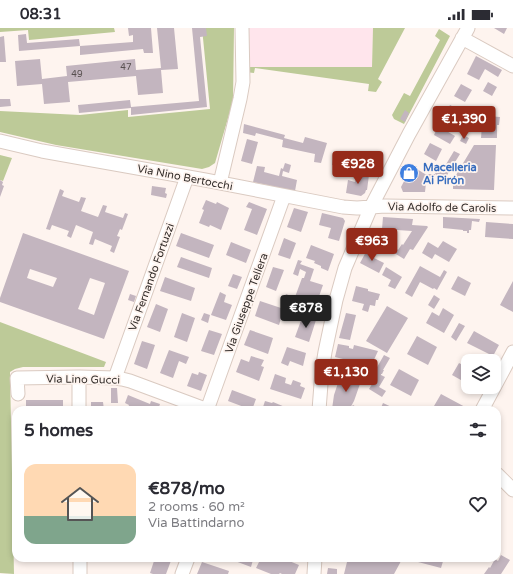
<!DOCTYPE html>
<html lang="en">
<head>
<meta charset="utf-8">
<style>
  :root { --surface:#fff; --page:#f7f7f7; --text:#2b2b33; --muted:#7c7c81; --line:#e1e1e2; --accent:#952b1a }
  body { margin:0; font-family:"Varela Round",sans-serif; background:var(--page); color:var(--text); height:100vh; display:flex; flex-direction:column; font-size:15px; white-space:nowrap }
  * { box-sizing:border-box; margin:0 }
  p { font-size:13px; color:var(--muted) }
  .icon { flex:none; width:22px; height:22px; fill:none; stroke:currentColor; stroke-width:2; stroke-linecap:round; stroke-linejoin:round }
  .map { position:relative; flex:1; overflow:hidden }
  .side { position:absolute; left:12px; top:378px; width:489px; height:156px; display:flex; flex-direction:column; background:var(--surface); border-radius:12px; box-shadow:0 2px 6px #0003 }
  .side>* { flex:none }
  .fabs { position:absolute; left:461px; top:326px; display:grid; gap:8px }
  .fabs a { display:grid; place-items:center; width:40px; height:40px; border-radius:8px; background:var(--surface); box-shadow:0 2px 6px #0003; font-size:20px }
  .price { position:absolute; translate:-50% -34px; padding:0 9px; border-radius:4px; background:var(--accent); color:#fff; font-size:13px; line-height:26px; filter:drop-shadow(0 1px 2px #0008) }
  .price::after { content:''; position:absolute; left:50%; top:24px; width:12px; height:9px; margin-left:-6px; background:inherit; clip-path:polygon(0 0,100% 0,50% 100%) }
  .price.current { background:#222; color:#fff }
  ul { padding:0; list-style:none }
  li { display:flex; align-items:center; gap:12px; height:100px; padding:0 12px }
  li+li { border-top:1px solid var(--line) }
  li span { display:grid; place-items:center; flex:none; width:112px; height:80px; border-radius:12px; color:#555 }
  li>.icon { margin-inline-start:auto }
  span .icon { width:48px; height:48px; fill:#fffc; stroke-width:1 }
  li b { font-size:17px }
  h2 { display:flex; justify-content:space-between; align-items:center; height:48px; padding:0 12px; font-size:17px }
  .status { display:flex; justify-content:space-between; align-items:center; height:28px; padding:0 20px; background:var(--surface); direction:ltr }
  .status svg { height:11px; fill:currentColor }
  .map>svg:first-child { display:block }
</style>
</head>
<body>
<div class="status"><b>08:31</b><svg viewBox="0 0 49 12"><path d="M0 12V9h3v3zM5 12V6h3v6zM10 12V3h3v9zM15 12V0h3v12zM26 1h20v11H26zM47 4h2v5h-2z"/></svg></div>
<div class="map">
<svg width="513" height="546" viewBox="0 0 513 546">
  <rect width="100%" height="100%" fill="#fef4ef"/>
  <!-- industrial -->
  <path fill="#ffe5ec" d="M246,0H373L372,39H246Z"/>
  <!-- green -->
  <path fill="#bdca98" d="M0,0H114L115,4L29,12L28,2L0,4Z
    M202,0H234L233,73L215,135L209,139L202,141L56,117L0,104V83L80,87L128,82V89L210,81Z
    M373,0H405L378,51L382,54L376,64L368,63L369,56L255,40L254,45L245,44L246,39H372Z
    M439,1L450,8L404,96L394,91L392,87L404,65L410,68L440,12L435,8Z
    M0,127L12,130L3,153L0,152Z
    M0,294L106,334L104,339H23L15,341L10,344L14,546L0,545Z"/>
  <!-- building -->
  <path fill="#c3b5bf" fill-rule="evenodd" d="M128,0H151L153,25H144L143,21L80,27V18L133,14V7L129,8Z
    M157,0H174L178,41L161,42L163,65L138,67L136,48L68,54L70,74L44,76L42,56L17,58L15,33L40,31L42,51L67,48L66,38L135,31L136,42L161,40Z
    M192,0H206L207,8L200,9L207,79L131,87V80L79,85L78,77L130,72L131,79L199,73Z
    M494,0H507L504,6Z
    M26,6L27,15L79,11L80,18L19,23L18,7Z
    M4,8L6,34H0V9Z
    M476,28L502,42L498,49L485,41L479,52L467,46Z
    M488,54L497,59L492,68L483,63Z
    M461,56L472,62L465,74L454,68Z
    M0,71H10L11,78L0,79Z
    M450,77L463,84L456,97L443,90Z
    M405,82L409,85L405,94L400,91Z
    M486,88L500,89L499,97H497V110H481L482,97Z
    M244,96L285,107L284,110L303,115L305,109L327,115L321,135L314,134L315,126L282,119L283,112L256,105L255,108L243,105Z
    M438,98L455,108L450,116L434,107Z
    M463,107L469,110L466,116L460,113Z
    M247,111L258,114L252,136L241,133Z
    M430,115L442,121L436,133L424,126Z
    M474,117H496L494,162L453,161V152Z
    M454,123L460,126L444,152L435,146L438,141L442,143Z
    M334,126L344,128L343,138L332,137Z
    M351,128L362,130L360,141L349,139Z
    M285,135L291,137L289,145L283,143L282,148L297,152L295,163L253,154L257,138L265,139L264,144L279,148L281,140L283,141Z
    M412,138L425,146H435L434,156L426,155L425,164H403L401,159Z
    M357,145L369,147L367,162H366L365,165L361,168L346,165L348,152L355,154Z
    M0,152L3,154L2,157L4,158L0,169Z
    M152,158L166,160L165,165L167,166L166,170L151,167Z
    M60,161L64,163L62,168L79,174L81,169L86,170L81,183L98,189L103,177L107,178L105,184L123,190L125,185L128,186L122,202L120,201L117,208L120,209L114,225L110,223L112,218L95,211L93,217L89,216L93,204L76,197L71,210L67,208L69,203L52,197L50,202L46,201Z
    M206,172L216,176L217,174L229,180L221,202L210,197L209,199L199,195L204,182L202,181Z
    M249,174L267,181L257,207L244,202L252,181L246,179Z
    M294,180L308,184L301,204L287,199Z
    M322,185L343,190L345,193L339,213L328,210L331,200L319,197Z
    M383,189L413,191L412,197L427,198L428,199L413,222L410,221L404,231L391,223V224L388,223L392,218L398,222L402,216L403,217L412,203L382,201Z
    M443,189L480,191L479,194L472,193L471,202H469V205H467V203H463V202L443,200Z
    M486,194L513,196V211L485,209Z
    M23,205L129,243L104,311L0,274V270ZM30,241L57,250L53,259L27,250ZM90,250L105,255L94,287L78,281Z
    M181,205L214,217L209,230L176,218Z
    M380,205L386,209L379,220L373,216Z
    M284,210L296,215L290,231L278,227Z
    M443,213L457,221L449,234L435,226L432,231L422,225L428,214L438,220Z
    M231,214L251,222L246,235L226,227Z
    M311,217L334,226L328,243L321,240V238L314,235L315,233L306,230Z
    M367,222L374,226L372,229L384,235L379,245L360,235Z
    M181,229L212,240L209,250L177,239Z
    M298,232L302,233L300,236L314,241L310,253L323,257L316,277L295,269L302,250H304L306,244L300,241L298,248L293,246Z
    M420,238L440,249L444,242L447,244L437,262L434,260L433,261L420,254L412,269L405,265Z
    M273,239L284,242L276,263L266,259Z
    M386,239L402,249L395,261L388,258L391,252L382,247Z
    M233,246L242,249L237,261L228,258Z
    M458,248L471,255L465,268L451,261Z
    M165,249L195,260L191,273L160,263Z
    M513,253V284L500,277Z
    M356,258L368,261V263L380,266L378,272H376L375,278L370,277L368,284L362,282L364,276L352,273Z
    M220,264L226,267L224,274L232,277L226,292L211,287Z
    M130,266L136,268L134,274L128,272Z
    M286,266L296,270L293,276L283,272Z
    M434,267L440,271L434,281L428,277Z
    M260,273L284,281L279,297L255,288Z
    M156,276L168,281L160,304L147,299Z
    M387,278L408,290L387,325L366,313Z
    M443,280L454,287L444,305L426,295L432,284L439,288Z
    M182,285L195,290L187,314L174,309Z
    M204,285L210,287L208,295L201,292Z
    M346,285L356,287L350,312L339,310Z
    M303,287L316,292L309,314L295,309Z
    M459,295L465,298L456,313L451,309Z
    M209,302L222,306L214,327L201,323Z
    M250,302L273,310L268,326L244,317Z
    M474,303L499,317L493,328L467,315Z
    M417,308L437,319L428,337L407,326Z
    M142,313L155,317L147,341L134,336Z
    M338,316L349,318V320L353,321L354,317L378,323L372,336L367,337L335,329Z
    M287,319L306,325L303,338L290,333L288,338L281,335Z
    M169,322L189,329L186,336L179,333L173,350L160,345Z
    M384,327L390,330L383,342H384L382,346H381V347L385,349L379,359L386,363L382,369L369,361L374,353L356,342L358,339L369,344V346L372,348Z
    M251,328L264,332L261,338L264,339L259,353L236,344L241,331L249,334Z
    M459,335L468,340V356L452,347Z
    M399,341L419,352L411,368L390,357Z
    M199,344L207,347L201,363L187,358L192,345L198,347Z
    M275,346L286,350L285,355L291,357L293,352L301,355L300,358L305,360L301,371L270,361Z
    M341,346L361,353L354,373L349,382L341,380V382H337L332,381L334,367Z
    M111,360H117L118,375H111Z
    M232,362L256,371L252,382L228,373Z
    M441,366L467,380L466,382H441L434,378Z
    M128,367L150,376L151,373L160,376L158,382H127L129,377L125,375Z
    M26,372H63V382H26Z
    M265,373L272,375L273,374L285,379V380L289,382H270V381L263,379Z
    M91,374H103L104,382H91Z
    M383,375L398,382H380Z
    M353,377L361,382H349Z
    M501,527L510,532L501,546H484L489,539L490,540L495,531L498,533Z
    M126,530H135V533H126Z
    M155,530H172L166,546H153L150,545Z
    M227,530H282L299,537L295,546H282L280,545L279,546H271L256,540L259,534L253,532L251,539Z
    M348,530H402L400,535L394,546H344Z
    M419,530H444L441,540L418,534Z
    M202,534L229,543L228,546H197Z
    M328,540L337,541V546H327Z"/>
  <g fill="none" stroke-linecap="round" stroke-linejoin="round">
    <defs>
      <path id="minor" d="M462,10L513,38
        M0,113L42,123L205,152L343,179L357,180L385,178L513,180
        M220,155L240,71L243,54L242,0
        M79,349V382
        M115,350L187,149
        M18,366L17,350L79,349L115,350L122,351L130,353L208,382
        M207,382L284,168
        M319,382L322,343L325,324L336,272L345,240L371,179L409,106L468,0
        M482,382L513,324
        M497,446L513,462
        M80,546V530
        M182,546L188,530
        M314,546L315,530"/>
    </defs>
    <!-- minor casing -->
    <use href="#minor" stroke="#dacac1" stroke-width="15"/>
    <!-- minor -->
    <use href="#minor" stroke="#fff" stroke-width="13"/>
  </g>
  <!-- icons -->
  <defs>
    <symbol id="shop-disc" viewBox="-11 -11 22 22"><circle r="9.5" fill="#3f7fe0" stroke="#fef4ef"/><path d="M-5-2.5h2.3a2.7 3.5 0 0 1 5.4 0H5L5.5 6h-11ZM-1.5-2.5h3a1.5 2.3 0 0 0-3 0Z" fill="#fff"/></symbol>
  </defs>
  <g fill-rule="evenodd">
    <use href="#shop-disc" x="398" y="134" width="22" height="22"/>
  </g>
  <g text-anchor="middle" stroke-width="3.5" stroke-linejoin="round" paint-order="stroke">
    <!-- number labels -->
    <g font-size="9" fill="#574f4f">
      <text x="126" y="42">47</text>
      <text x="77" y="49">49</text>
    </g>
    <!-- shop labels -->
    <g font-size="11" font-weight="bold" fill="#366cbe" stroke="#fef4ef" text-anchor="start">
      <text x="423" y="143">Macelleria<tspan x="423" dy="13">Ai Pirón</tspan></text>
    </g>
    <!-- street labels -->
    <g font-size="11" fill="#332d2a" stroke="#fef4ef">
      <text transform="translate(185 149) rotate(11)" y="4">Via Nino Bertocchi</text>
      <text transform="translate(442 179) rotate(1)" y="4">Via Adolfo de Carolis</text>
      <text transform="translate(151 249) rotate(-70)" y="4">Via Fernando Fortuzzi</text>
      <text transform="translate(246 275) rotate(-70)" y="4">Via Giuseppe Tellera</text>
      <text transform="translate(83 351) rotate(1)" y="4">Via Lino Gucci</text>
    </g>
  </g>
</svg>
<div class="fabs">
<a><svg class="icon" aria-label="layers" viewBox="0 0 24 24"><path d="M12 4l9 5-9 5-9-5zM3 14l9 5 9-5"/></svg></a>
</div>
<b class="price" style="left:464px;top:112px">€1,390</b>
<b class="price" style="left:358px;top:157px">€928</b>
<b class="price" style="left:372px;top:234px">€963</b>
<b class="price current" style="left:306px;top:301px">€878</b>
<b class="price" style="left:346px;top:365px">€1,130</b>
<section class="side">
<h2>5 homes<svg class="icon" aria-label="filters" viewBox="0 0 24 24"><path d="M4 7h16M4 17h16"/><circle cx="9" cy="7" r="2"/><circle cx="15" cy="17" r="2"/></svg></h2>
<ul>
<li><span style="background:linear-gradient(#ffd9b3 65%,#7fa58c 0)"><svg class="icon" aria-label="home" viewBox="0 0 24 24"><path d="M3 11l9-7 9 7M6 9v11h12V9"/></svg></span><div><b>€878/mo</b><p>2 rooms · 60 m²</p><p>Via Battindarno</p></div><svg class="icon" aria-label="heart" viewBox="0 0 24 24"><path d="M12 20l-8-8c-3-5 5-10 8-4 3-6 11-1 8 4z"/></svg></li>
</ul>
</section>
</div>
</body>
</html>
